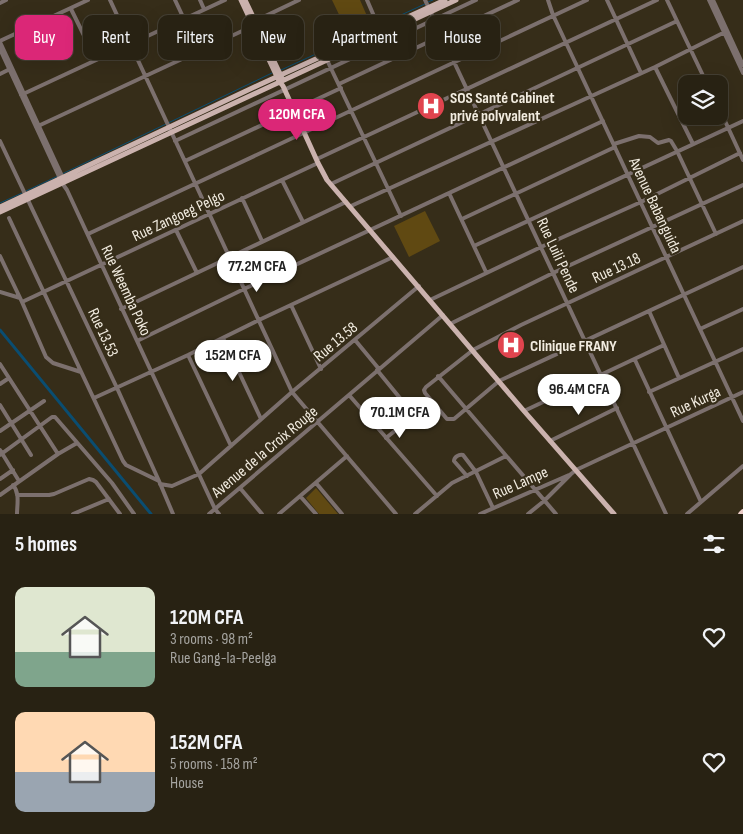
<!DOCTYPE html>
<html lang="en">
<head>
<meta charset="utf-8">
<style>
  :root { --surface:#282213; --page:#302a1c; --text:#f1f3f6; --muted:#a5a4a0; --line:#443f33; --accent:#db2777 }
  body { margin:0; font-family:"Sofia Sans Condensed",sans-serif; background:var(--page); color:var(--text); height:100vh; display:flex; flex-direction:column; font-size:19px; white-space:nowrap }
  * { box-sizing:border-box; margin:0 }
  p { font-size:16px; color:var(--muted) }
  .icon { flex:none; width:28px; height:28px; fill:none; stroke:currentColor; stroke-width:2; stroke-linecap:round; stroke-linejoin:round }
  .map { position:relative; height:514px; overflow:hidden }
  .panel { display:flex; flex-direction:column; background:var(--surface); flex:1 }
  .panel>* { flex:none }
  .hud { position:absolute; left:15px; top:15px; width:714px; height:45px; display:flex; gap:10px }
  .tools { position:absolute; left:678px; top:75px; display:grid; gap:10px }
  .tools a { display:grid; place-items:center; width:50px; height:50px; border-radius:10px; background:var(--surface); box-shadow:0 5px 20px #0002,0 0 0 1px var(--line); font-size:25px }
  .price { position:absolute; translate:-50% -42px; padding:0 11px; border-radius:18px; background:#fff; color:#222; font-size:16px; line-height:32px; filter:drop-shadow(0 1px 2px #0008) }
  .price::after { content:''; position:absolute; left:50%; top:30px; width:15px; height:11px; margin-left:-8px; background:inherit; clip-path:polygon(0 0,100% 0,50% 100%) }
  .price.current { background:var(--accent); color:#fff }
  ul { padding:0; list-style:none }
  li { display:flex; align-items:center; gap:15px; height:125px; padding:0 15px }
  li span { display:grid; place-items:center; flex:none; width:140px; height:100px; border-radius:10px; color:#555 }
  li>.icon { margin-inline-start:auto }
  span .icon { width:60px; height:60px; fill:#fffc; stroke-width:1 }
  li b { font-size:21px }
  h2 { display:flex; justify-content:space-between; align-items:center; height:60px; padding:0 15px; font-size:21px }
  .chip { padding:0 18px; border-radius:10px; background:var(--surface); box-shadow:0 5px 20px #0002,0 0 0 1px var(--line); font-size:18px; line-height:45px }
  .chip.current { background:var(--accent); color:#fff }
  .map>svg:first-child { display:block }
</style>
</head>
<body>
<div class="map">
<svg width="743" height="514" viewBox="0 0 743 514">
  <rect width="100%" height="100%" fill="#362d19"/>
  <!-- green -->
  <path fill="#604912" d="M332,0H360L367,16L345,27Z
    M425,211L440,241L409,257L394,226Z
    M316,488L338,514H319L306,498Z"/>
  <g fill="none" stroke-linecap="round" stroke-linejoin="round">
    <!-- stream -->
    <path stroke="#0a4d71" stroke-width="1" d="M428,2L433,0
      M281,70L425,4
      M62,174L272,73
      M26,191L58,176
      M0,203L22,193"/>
    <!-- canal -->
    <path stroke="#0a4d71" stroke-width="3" d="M0,330L151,514"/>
    <!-- minor -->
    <path stroke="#7c706e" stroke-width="4" d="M110,0L292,392L396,514
      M175,0L184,19
      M200,0L204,9
      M367,0L380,30
      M425,0L666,514
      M548,0L553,15L743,421
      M607,0L641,73
      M667,0L707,84
      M709,0L743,73
      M713,0L743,65
      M0,3L6,0
      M71,9L96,60
      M253,22L299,0
      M0,41L88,0
      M0,42L63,178
      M0,49L62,183L67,190L215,509L219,514
      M327,60L401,216
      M655,67L693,144
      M0,74L10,69
      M339,84L518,0
      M21,95L225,0
      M719,108L743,160
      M36,127L255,25
      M0,141L117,388L159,481
      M175,141L476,0
      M614,144L639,136L650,137L658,143L669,140L671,141L677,151L716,234
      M317,159L657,0
      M185,161L341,88
      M282,180L303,222
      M331,184L677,21
      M449,193L486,272
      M242,198L262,241
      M351,206L655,67L727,31
      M9,218L123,461L126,465L159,481L173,514
      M462,219L615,147
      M743,221L521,325L473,350L426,387L424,390L425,393L447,419H454L499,381L743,267
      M176,230L197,273
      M88,234L587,0
      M474,246L743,121
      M0,256L22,302L46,357L53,363L81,372
      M0,292L20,298
      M430,300L541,247L641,202L740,153
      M22,302L318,163
      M291,305L321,369
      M121,309L346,202
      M649,311L679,378
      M450,324L553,273L743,185
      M700,329L743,309
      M223,338L261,419
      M355,340L379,369
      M137,341L244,289L603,121
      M188,355L231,446
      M635,360L701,502
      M0,364L58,454
      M377,370L413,414L412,417L386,438
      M438,376L556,514
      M0,384L9,378
      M649,392L743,349
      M349,395L437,496
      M94,398L188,355L259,320L393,257
      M0,405L31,455
      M524,411L664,345
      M378,428L406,404
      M0,431L44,401
      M550,441L617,408
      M0,450L19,481
      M0,455L52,417H55L112,483L134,514
      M467,476L454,461C454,457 459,454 463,455L476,472L493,508
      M0,479L13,470
      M316,483L342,514
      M160,484L172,486L199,474L292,392L419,286
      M13,485C20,493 17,505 17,514
      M240,488L262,514
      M0,495L58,454L77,443
      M17,495H49L54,494L89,479L93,480L96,482L120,514
      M300,496L316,514
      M73,514L109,499
      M209,514L443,315
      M279,514L347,456
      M415,514L452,483L506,456
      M480,514L569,475
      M528,514L544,501L571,474L576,470L743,392
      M687,514L743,466"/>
    <!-- major -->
    <path stroke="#cbb2ae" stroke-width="5" d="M241,0L279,81L283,86L318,163L327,180L524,411L614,514
      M245,0L282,78
      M0,207L261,84L445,0
      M0,212L456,0"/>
    <!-- highway -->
    <path stroke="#eaccc7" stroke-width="5.5" d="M741,514L743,512"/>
  </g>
  <!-- icons -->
  <defs>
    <symbol id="hospital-disc" viewBox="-11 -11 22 22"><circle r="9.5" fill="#e0444e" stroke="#362d19"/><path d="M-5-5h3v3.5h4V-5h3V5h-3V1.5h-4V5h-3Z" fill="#fff"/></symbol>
  </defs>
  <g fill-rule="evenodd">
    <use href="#hospital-disc" x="415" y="90" width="32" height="32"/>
    <use href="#hospital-disc" x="495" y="329" width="32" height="32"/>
  </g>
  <g text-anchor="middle" stroke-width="4.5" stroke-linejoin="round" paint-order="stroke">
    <!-- poi labels -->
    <g font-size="16" font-weight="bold" fill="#f2ece0" stroke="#362d19" text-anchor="start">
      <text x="450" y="103">SOS Santé Cabinet<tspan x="450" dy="18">privé polyvalent</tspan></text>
      <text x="530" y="351">Clinique FRANY</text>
    </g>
    <!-- street labels -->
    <g font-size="16" fill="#f2ece0" stroke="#362d19">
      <text transform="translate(656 205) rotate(65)" y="6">Avenue Babanguida</text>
      <text transform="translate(178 215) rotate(-25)" y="6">Rue Zangoeg Pelgo</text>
      <text transform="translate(559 255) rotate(65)" y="6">Rue Luili Pende</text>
      <text transform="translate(616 267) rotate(-25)" y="6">Rue 13.18</text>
      <text transform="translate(127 290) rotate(65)" y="6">Rue Weemba Poko</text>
      <text transform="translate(104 332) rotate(65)" y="6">Rue 13.53</text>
      <text transform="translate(335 341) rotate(-40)" y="6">Rue 13.58</text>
      <text transform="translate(695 401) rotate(-25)" y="6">Rue Kurga</text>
      <text transform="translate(264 451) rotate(-40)" y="6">Avenue de la Croix Rouge</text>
      <text transform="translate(520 482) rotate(-24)" y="6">Rue Lampe</text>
    </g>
  </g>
</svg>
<div class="tools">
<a><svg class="icon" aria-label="layers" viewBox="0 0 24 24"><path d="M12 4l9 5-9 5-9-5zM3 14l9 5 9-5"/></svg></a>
</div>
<b class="price current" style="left:297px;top:141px">120M CFA</b>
<b class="price" style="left:257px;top:293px">77.2M CFA</b>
<b class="price" style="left:233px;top:382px">152M CFA</b>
<b class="price" style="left:579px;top:416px">96.4M CFA</b>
<b class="price" style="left:400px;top:439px">70.1M CFA</b>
<div class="hud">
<a class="chip current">Buy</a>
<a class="chip">Rent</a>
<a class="chip">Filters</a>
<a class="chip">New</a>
<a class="chip">Apartment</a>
<a class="chip">House</a>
</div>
</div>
<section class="panel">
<h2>5 homes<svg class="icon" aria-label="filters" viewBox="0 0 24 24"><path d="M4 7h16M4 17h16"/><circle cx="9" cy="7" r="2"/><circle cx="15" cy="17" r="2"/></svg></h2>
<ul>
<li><span style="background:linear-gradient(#dfe7d0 65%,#7fa58c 0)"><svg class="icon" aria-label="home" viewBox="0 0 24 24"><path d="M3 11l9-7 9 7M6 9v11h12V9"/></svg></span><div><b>120M CFA</b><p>3 rooms · 98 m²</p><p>Rue Gang-la-Peelga</p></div><svg class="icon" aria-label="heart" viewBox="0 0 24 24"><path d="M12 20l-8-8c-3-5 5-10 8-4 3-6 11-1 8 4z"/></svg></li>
<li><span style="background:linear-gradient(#ffd9b3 60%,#9aa5b1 0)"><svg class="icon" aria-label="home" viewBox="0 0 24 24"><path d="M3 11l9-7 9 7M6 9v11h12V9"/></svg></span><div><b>152M CFA</b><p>5 rooms · 158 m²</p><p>House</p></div><svg class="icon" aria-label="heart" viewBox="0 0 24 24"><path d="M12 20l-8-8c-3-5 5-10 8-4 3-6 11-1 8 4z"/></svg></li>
</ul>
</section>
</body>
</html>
